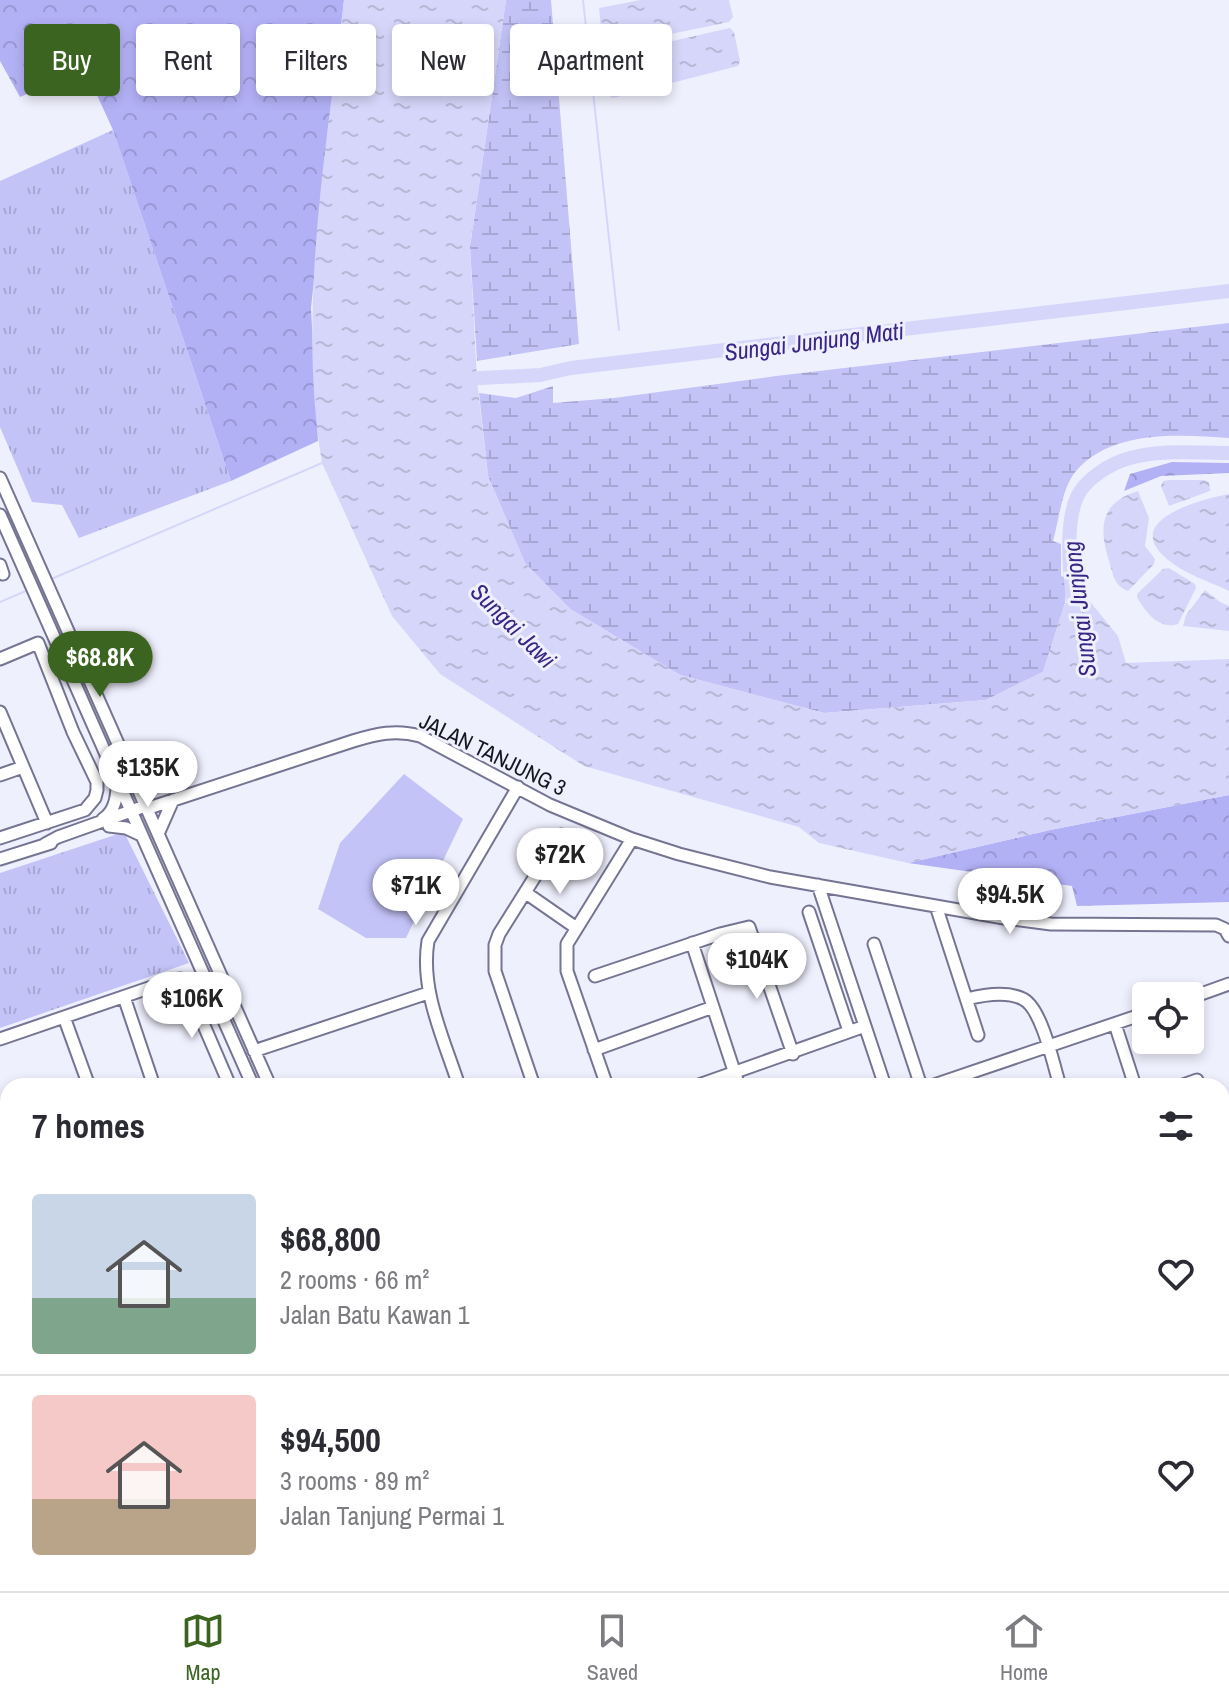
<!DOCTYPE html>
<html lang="en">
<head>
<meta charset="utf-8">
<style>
  :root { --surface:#fff; --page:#f2f2f3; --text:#2b2b33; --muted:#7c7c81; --line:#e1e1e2; --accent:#3b6420 }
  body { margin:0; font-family:"Archivo Narrow",sans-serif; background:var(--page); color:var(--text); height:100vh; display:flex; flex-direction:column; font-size:30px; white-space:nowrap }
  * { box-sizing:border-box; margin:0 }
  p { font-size:26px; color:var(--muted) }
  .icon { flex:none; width:44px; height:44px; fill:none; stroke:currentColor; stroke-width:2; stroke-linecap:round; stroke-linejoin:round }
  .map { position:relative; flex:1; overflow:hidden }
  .details { position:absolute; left:0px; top:1078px; width:1230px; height:514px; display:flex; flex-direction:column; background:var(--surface); border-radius:24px 24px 0 0; box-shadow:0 4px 12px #0003 }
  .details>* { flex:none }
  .banner { position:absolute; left:24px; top:24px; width:800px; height:72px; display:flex; gap:16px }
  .buttons { position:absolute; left:1132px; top:982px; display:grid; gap:16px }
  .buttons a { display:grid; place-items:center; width:72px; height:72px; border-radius:8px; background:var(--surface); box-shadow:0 4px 12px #0003; font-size:40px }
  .price { position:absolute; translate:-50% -68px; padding:0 18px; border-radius:28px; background:#fff; color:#222; font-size:26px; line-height:52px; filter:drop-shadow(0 2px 4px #0008) }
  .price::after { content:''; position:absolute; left:50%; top:48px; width:24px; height:18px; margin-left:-12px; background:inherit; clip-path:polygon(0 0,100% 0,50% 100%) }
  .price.on { background:var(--accent); color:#fff }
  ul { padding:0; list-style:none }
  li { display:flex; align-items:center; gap:24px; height:200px; padding:0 32px }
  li+li { border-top:2px solid var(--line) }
  li span { display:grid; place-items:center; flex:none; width:224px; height:160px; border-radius:8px; color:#555 }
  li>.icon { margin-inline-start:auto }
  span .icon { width:96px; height:96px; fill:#fffc; stroke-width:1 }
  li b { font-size:34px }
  h2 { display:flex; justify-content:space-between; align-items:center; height:96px; padding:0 32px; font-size:34px }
  .pill { padding:0 28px; border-radius:8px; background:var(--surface); box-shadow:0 4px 12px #0003; font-size:28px; line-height:72px }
  .pill.on { background:var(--accent); color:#fff }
  .dock { display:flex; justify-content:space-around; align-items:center; height:112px; border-top:2px solid var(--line); background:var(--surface); font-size:22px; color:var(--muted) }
  .dock a { display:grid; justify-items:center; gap:4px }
  .dock .on { color:var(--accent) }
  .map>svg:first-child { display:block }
</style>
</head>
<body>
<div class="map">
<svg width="1229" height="1591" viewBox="0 0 1229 1591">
  <defs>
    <pattern id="grass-tufts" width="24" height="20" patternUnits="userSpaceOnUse" patternTransform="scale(2)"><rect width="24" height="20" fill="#c3c3f8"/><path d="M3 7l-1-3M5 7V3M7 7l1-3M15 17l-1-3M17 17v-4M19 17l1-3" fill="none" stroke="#a7a7d4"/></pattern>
    <pattern id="forest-crowns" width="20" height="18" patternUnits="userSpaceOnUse" patternTransform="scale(2)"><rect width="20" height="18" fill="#b3b1f6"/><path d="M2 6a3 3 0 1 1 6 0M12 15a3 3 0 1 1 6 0" fill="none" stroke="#9997d3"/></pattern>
    <pattern id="wetland-marsh" width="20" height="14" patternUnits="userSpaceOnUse" patternTransform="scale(2)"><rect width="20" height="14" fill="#c3c3f8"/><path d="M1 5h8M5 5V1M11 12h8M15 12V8" fill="none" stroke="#a7a7d4"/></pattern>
    <pattern id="park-dots" width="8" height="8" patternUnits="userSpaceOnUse" patternTransform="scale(2)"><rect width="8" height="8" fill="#c3c3f8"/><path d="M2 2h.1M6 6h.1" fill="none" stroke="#a7a7d4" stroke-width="1.8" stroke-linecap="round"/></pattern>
    <pattern id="water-ripples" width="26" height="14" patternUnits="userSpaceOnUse" patternTransform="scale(2)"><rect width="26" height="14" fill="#d6d6fa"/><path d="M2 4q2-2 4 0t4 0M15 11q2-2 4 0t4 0" fill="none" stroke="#b7b7d6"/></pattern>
  </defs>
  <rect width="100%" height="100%" fill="#eff0fd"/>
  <!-- grass -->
  <path fill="url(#grass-tufts)" d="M113,130L231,481L79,538L62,505L32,502L0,427V181Z
    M124,832L189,963L0,1028V873Z"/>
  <!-- forest -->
  <path fill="url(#forest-crowns)" d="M0,0H344L311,308L318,441L231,481L113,130L85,69L20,97L0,61Z
    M1172,462L1229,463V473L1161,476L1124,491L1130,474Z
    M1229,795V902L1077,906L1072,886L908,863L1050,830Z
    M1229,1264V1514L1222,1523V1274Z
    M1074,1584H1175L1170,1591H1071Z"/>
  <!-- wetland -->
  <path fill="url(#wetland-marsh)" d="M506,0H551L579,344L477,361L470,247Z
    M1229,323V438C1180,435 1113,429 1076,471C1062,487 1059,520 1053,541L1061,544V576L1067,578L1065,603L1043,672L986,700L824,713L680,675L570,609L525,563L488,476L479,393L516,398L553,386V403L614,398L776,376Z"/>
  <!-- park -->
  <path fill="url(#park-dots)" d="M8,1329V1540L0,1543V1332Z"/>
  <!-- pitch -->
  <path fill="#c3c3f8" d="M404,774L463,819L406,938H366L318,909L340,843Z"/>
  <!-- water -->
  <path fill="url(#water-ripples)" d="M344,0H506L470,247L477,380L488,476L525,563L570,609L680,675L824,713L986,700L1043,672L1065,603L1088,599L1118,636L1126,663L1229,659V795L1050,830L908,863L819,843L799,827L584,766L440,674L392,616L322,463C297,313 326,150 344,0Z
    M640,0H729L733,17L729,22L603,48L599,8Z
    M730,28L734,32L740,61L738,66L613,98L608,95L604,60L606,56Z
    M1169,480H1204L1209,482L1210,491L1169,506L1161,486L1163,481Z
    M1138,491L1149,518L1145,546L1155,559L1154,564L1128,591C1114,586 1113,574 1109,561C1099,529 1099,503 1138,491Z
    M1229,494V591C1209,581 1184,574 1167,559C1120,520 1202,499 1229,494Z
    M1169,568L1195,584L1196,588L1178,624C1159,630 1145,612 1137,597V594L1163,569Z
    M1205,590L1220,602L1229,606V631L1183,626L1186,615Z
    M1229,1532V1591H1184L1189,1584H1222V1541Z"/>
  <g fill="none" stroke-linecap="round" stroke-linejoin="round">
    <!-- stream -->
    <path stroke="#d6d6fa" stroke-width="2" d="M583,0L619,330
      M49,580L322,463
      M0,602L28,590
      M0,1568L8,1565"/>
    <!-- river -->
    <path stroke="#d6d6fa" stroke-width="14" d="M462,379L540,375L571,368L1229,291
      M1076,620C1071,587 1063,528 1077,497C1085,479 1111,463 1130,458C1161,449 1197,453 1229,453
      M666,1591L709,1587L725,1591"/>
    <defs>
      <path id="minor" d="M0,478L270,1086
        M0,515L253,1086
        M0,565L3,574
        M0,659L38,643L73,732L97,782V790L95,798L85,810L0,838
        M0,712L47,823
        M0,775L23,767
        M103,819C114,812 117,798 117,785
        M109,826L126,828L141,835
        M158,834L173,800
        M45,844L58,837L145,806L152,807L353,741C376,734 396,729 420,736L550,805L632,839L679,854L770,877L1004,918L1051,924L1216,925L1225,929L1229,936
        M0,859L51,843
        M818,885L885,1086
        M526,893L575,927
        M936,906L978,1035
        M809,912L849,1031
        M692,943L739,1086
        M874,944L921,1086
        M595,976L720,934L749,927L793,1054
        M124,997L154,1086
        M1190,998L1229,984
        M967,999C983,995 1007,991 1023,999C1042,1008 1054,1067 1060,1086
        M64,1017L89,1086
        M1115,1024L1135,1086
        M0,1039L172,980L181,979L187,986L230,1086
        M594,1050L713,1007
        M254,1051L428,993
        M459,1086C444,1039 420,991 428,941L518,787
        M534,1086L495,971V945L499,934L561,835
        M607,1086L567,971V944L632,839
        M696,1086L865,1026
        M931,1086L1146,1013
        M1180,1086L1197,1080
        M0,1134L8,1131
        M0,1188L8,1186
        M1222,1222L1229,1206
        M0,1244L8,1241
        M0,1302L8,1299
        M0,1321L8,1318
        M0,1559L8,1557
        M155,1584L157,1591
        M229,1584L231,1591
        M267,1584L269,1591
        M436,1584L438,1591
        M451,1584L453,1591
        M796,1584L819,1591
        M199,1591L221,1584
        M846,1591L869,1584
        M951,1591L953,1584
        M1031,1591L1034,1584"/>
    </defs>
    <!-- minor casing -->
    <use href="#minor" stroke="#757593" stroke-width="15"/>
    <!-- minor -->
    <use href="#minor" stroke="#fff" stroke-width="11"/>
  </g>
  <g text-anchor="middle" stroke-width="6" stroke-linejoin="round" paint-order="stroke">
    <!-- street labels -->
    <g font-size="22" fill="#151520" stroke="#eff0fd">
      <text transform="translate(493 754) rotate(26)" y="8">JALAN TANJUNG 3</text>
    </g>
    <!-- water labels -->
    <g font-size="24" font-style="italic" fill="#392586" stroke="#eff0fd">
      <text transform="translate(814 342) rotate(-7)" y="8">Sungai Junjung Mati</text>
      <text transform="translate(1080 609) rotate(-97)" y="8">Sungai Junjong</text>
      <text transform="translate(513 626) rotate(45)" y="8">Sungai Jawi</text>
    </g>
  </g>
</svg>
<div class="buttons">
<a><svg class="icon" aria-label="locate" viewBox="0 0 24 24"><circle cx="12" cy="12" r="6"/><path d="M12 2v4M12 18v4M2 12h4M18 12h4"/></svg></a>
</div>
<b class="price on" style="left:100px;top:699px">$68.8K</b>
<b class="price" style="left:148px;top:809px">$135K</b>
<b class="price" style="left:560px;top:896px">$72K</b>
<b class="price" style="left:416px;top:927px">$71K</b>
<b class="price" style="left:1010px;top:936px">$94.5K</b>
<b class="price" style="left:757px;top:1001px">$104K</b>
<b class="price" style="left:192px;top:1040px">$106K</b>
<div class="banner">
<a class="pill on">Buy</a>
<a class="pill">Rent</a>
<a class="pill">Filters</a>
<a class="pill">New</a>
<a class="pill">Apartment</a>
</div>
<section class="details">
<h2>7 homes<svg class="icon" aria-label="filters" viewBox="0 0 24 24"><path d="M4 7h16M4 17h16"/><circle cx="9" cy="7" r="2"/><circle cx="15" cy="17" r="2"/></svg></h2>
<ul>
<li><span style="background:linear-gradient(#c9d6e8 65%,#7fa58c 0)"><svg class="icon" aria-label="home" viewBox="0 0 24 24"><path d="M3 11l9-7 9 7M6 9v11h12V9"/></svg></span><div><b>$68,800</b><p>2 rooms · 66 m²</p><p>Jalan Batu Kawan 1</p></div><svg class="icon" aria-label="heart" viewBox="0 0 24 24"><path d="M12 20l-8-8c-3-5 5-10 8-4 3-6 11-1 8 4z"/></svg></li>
<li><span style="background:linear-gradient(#f6c9c9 65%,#b9a48a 0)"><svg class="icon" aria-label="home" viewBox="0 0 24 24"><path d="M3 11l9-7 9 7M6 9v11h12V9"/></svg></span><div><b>$94,500</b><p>3 rooms · 89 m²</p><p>Jalan Tanjung Permai 1</p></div><svg class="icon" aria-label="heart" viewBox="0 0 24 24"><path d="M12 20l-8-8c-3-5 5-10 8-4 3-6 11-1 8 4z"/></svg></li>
</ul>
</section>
</div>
<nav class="dock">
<a class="on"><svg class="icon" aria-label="map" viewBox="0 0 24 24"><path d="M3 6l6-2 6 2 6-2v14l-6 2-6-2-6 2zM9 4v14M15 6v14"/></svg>Map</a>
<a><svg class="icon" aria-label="saved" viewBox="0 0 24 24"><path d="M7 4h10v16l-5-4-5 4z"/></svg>Saved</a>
<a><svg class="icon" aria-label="home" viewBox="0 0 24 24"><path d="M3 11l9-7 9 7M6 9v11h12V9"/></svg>Home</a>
</nav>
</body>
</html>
